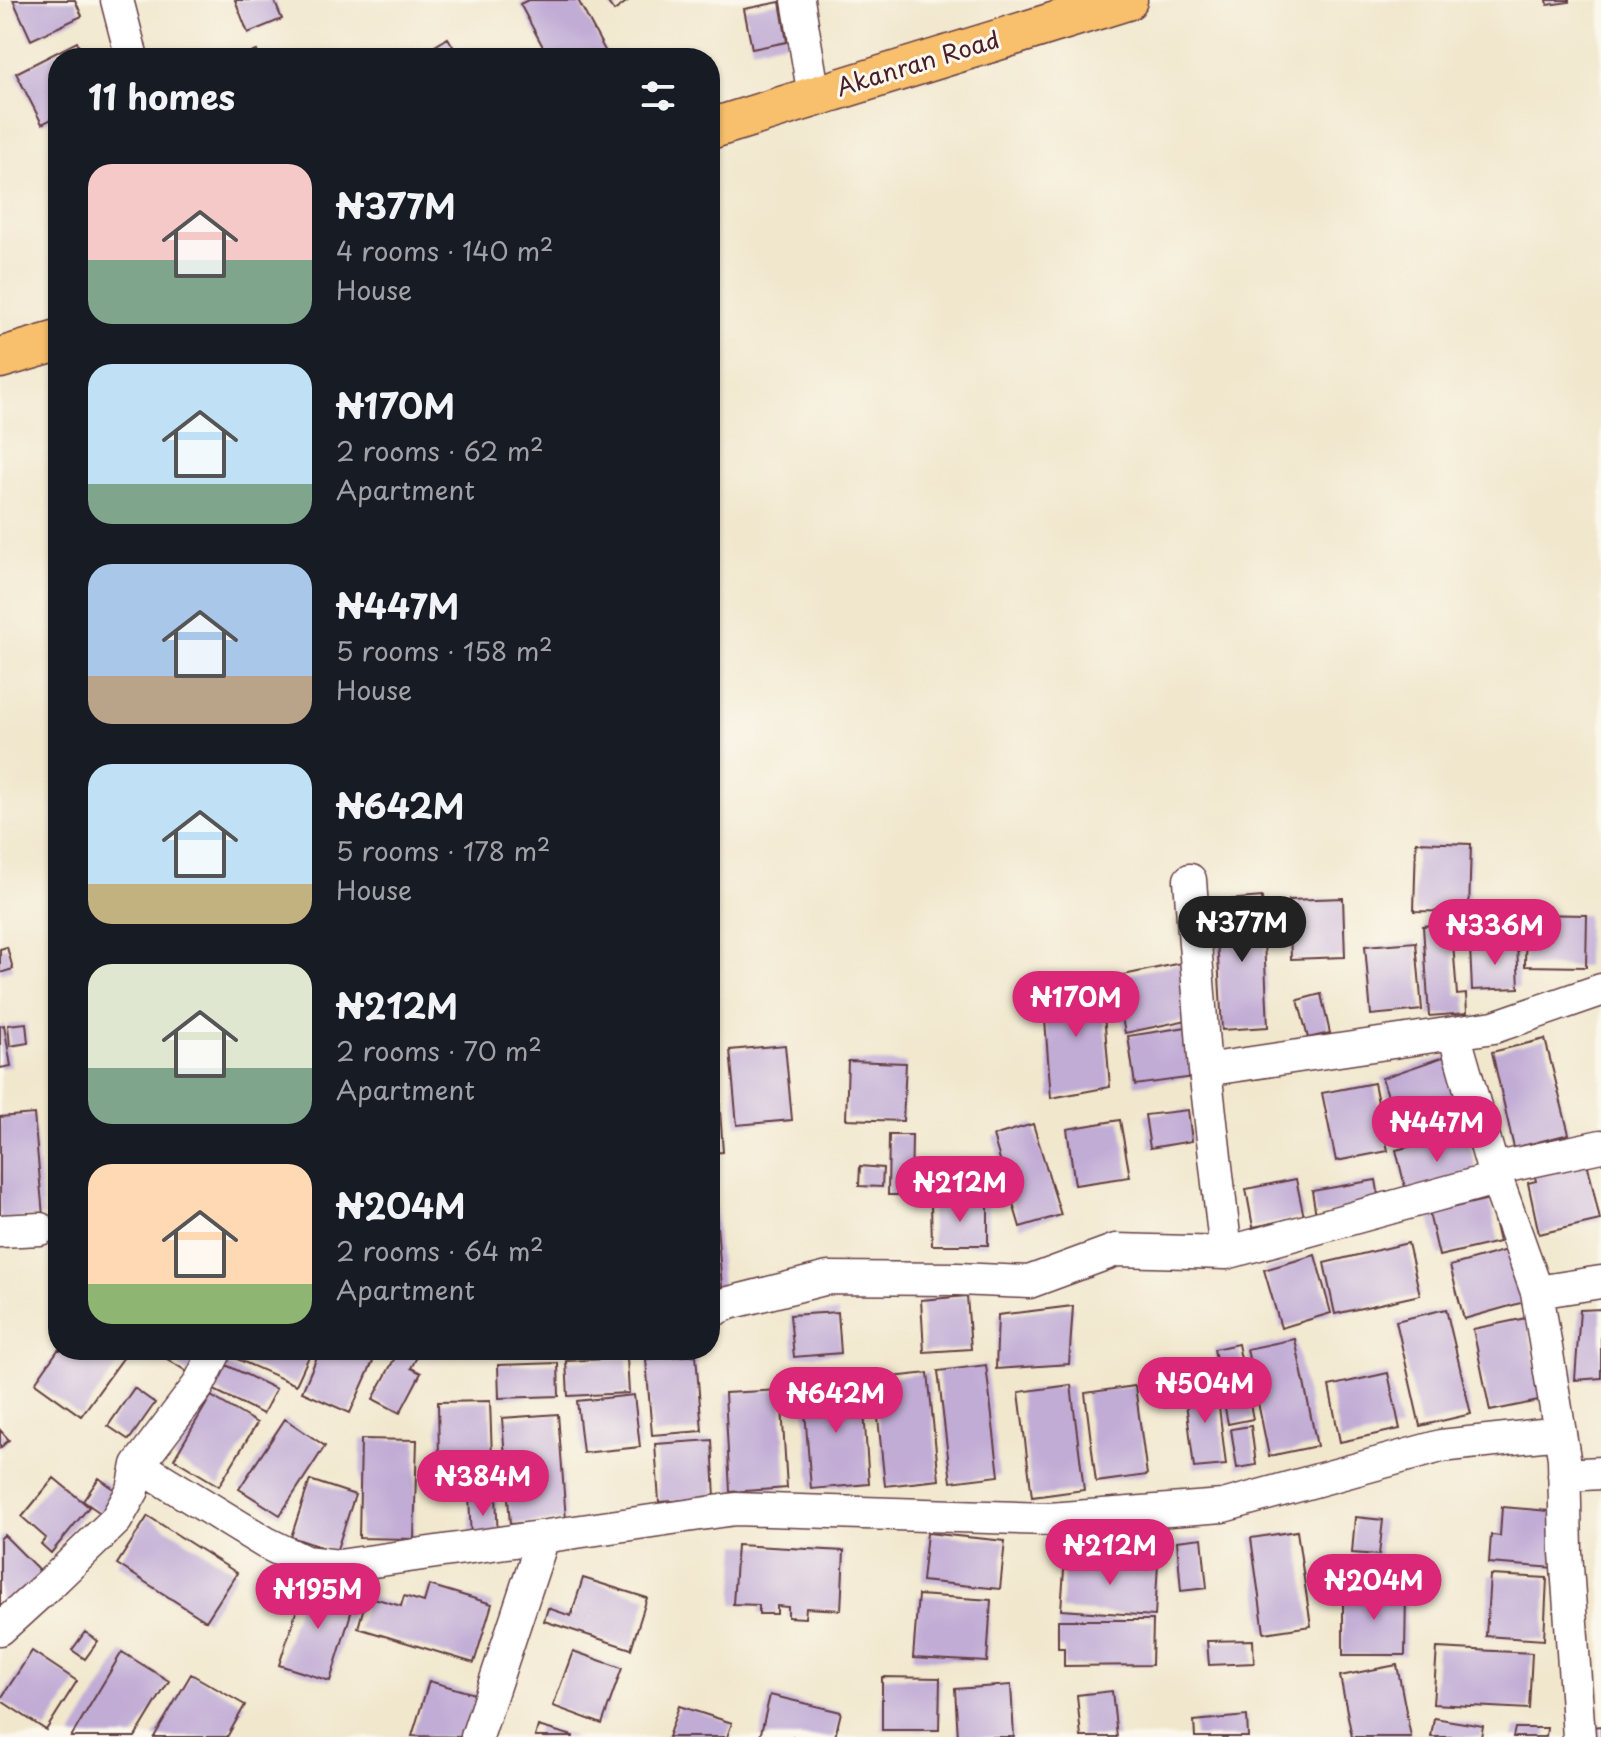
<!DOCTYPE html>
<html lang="en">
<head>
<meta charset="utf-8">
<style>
  :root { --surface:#171b24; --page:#242831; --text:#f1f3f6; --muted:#9ea1a6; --accent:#db2777 }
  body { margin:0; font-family:"Playpen Sans",sans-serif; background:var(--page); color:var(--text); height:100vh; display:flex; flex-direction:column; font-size:30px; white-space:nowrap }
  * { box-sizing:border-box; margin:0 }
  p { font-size:26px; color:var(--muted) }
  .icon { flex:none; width:44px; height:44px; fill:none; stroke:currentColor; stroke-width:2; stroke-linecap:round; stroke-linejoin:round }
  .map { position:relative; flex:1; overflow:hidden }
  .details { position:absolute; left:48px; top:48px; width:672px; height:1312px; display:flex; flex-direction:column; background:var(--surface); border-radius:32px; box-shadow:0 2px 6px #0004 }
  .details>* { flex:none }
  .price { position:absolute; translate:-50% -68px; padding:0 18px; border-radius:28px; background:var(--accent); color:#fff; font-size:26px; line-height:52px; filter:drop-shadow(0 2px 4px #0008) }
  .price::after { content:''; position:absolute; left:50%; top:48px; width:24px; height:18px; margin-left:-12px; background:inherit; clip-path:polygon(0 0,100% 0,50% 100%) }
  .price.on { background:#222; color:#fff }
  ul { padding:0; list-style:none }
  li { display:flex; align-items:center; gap:24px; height:200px; padding:0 40px }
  li span { display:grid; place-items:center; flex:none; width:224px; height:160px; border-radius:24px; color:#555 }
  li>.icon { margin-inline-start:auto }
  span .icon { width:96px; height:96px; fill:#fffc; stroke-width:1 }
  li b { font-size:34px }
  h2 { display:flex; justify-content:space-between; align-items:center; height:96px; padding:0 40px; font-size:34px }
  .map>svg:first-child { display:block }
</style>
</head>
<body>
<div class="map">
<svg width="1601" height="1737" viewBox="0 0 1601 1737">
  <rect width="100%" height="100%" fill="#fbf7ec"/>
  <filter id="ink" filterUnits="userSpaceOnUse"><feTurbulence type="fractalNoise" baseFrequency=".0125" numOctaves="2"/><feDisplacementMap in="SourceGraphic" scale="16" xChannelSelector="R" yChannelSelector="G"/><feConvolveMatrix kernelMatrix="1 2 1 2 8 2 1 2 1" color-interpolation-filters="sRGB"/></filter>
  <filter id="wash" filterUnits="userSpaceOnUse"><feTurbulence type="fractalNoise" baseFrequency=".006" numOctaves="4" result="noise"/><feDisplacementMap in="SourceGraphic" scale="32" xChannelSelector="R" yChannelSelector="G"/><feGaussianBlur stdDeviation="1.8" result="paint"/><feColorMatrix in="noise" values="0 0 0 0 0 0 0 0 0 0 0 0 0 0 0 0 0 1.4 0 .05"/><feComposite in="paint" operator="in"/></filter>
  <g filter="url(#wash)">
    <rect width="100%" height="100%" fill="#f1e7cd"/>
    <g id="blocks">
      <!-- building -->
      <path fill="#c1acd5" d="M13,0H75L82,16L31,40Z
        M235,0H274L282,19L248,33Z
        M528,0H578L609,58H549L520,4Z
        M606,0H629L614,11Z
        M1547,0H1569V2L1548,5Z
        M780,2L787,42L752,49L744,9Z
        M448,38L460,58H416Z
        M77,42L85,58H58V116L42,124L16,73Z
        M257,51L259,58H234V57Z
        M1416,842L1471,844L1469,912L1414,911Z
        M1262,897L1268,1027L1222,1030L1215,901Z
        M1343,898L1345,957L1291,959L1289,900Z
        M1526,914L1587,915L1586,967L1525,966Z
        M1469,922L1470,942L1453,943L1457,995L1466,994L1467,1013L1429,1016L1423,926Z
        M1416,942L1422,1010L1371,1015L1365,946Z
        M1517,944L1519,988L1472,990L1470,947Z
        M7,947L13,969L0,973V949Z
        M1181,963L1192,1019L1125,1033L1114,977Z
        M1101,978L1110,1087L1051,1098L1043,994Z
        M1321,994L1330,1033L1308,1038L1298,1000Z
        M26,1023L28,1043L10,1046L8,1025Z
        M4,1025L11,1066L0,1068V1026Z
        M1187,1027L1194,1077L1135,1085L1128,1036Z
        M1545,1039L1569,1134L1514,1148L1492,1052Z
        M785,1045L792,1120L737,1125L730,1050Z
        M710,1055H716L723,1152L710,1153Z
        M1449,1055L1467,1108L1400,1131L1382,1078Z
        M848,1061L906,1063L903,1121L846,1119Z
        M1374,1083L1388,1151L1336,1161L1322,1093Z
        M1188,1110L1192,1141L1150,1148L1145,1115Z
        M34,1114L43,1216L0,1220V1117Z
        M1120,1120L1130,1177L1075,1185L1067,1129Z
        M1033,1124L1061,1215L1020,1227L993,1136Z
        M1467,1132L1478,1177L1407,1195L1396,1150Z
        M889,1135H912L911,1195H888Z
        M1586,1157L1600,1220L1539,1234L1528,1183L1536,1181L1533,1168Z
        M860,1166L883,1168L882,1187L859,1186Z
        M1296,1179L1304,1217L1253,1227L1246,1189Z
        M1376,1180L1380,1203L1316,1215L1312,1191Z
        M1489,1199L1499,1242L1439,1256L1429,1213Z
        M715,1202L722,1287L710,1288V1203Z
        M988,1203V1245H932L931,1204Z
        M1408,1243L1420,1295L1335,1314L1324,1263Z
        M1510,1249L1524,1302L1464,1319L1450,1266Z
        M1315,1255L1331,1313L1281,1328L1264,1270Z
        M967,1296L971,1349L924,1352L921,1300Z
        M1073,1306L1069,1364L996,1369L998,1315Z
        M1446,1309L1471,1414L1420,1426L1396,1321Z
        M1601,1309V1378L1575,1380L1580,1310Z
        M838,1312L841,1353L794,1357L790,1315Z
        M1526,1318L1543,1400L1490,1411L1473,1329Z
        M1295,1339L1317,1446L1269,1456L1247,1349Z
        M1238,1344L1253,1419L1228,1424L1214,1349Z
        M58,1350H129L81,1416L35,1383Z
        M153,1350H205L189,1373Z
        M241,1350H312L296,1385L237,1359Z
        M320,1350H378L350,1413L302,1392Z
        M399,1350H407L418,1355L411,1368L421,1373L400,1413L373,1399Z
        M696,1355L702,1431L652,1435L646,1359Z
        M627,1358L629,1393L568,1396L566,1361Z
        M558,1363L559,1396L499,1398L498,1365Z
        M224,1364L276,1389L263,1414L212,1389Z
        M986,1365L999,1476L951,1482L938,1371Z
        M928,1373L939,1480L885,1486L874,1379Z
        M1388,1373L1400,1429L1340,1442L1329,1386Z
        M862,1381L869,1484L811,1489L803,1385Z
        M1216,1382L1226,1465L1194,1468L1184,1386Z
        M1071,1385L1084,1490L1032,1497L1019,1392Z
        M1135,1386L1147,1475L1096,1482L1085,1393Z
        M134,1388L155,1403L129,1440L108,1426Z
        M781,1390L787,1488L730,1492L725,1393Z
        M634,1395L640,1447L583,1453L577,1401Z
        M211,1396L257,1423L219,1486L174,1459Z
        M490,1401L492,1458L439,1459L438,1402Z
        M558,1414L566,1520L510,1524L502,1418Z
        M285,1419L325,1446L280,1515L239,1489Z
        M1251,1426L1256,1465L1237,1468L1231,1429Z
        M0,1430L9,1440L0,1448Z
        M361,1439L417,1440L414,1539L359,1538Z
        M712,1440L715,1498L659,1502L655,1444Z
        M54,1478L89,1507L51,1553L41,1544L46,1538L22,1517Z
        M99,1478L118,1492L102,1514L83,1501Z
        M310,1480L355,1495L336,1552L291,1537Z
        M469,1495H496L498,1539L471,1541Z
        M1502,1507L1560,1512L1555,1568L1489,1563L1491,1535L1500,1536Z
        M148,1516L237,1573L206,1621L117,1564Z
        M1355,1517L1383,1520L1379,1555L1352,1553Z
        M1297,1531L1311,1626L1264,1633L1251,1538Z
        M927,1533L1005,1541L1000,1589L922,1581Z
        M4,1535L42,1573L0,1615V1539Z
        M1202,1538L1207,1588L1181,1591L1177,1541Z
        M737,1545L844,1551L841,1610L806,1608L805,1618L788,1617V1607L777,1606V1614H759V1605L733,1604Z
        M276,1556L289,1560L283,1582L269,1578Z
        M1065,1557L1158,1563L1155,1616L1061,1610Z
        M1490,1575L1547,1578L1544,1640L1486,1636Z
        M583,1578L647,1598L631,1649L544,1621L548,1608L571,1616Z
        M306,1581L356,1597L330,1681L279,1665Z
        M429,1585L492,1604L474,1663L358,1628L367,1596L401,1606L404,1596L424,1602Z
        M1343,1590H1406L1405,1655H1343Z
        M918,1595L991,1600L987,1662L913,1658Z
        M1058,1620H1153L1152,1665L1064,1666V1648H1058Z
        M85,1632L98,1641L85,1659L72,1650Z
        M1253,1640L1254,1663L1209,1665L1207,1641Z
        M1437,1648L1532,1653L1529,1709L1433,1704Z
        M32,1651L77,1681L46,1730L0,1700Z
        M573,1651L622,1668L602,1724L553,1706Z
        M122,1652L169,1681L135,1737H71Z
        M1397,1665L1411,1737H1352L1340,1676Z
        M191,1674L245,1705L227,1737H154Z
        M882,1677L940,1678L939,1730H882Z
        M429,1681L478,1695L465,1737L412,1736Z
        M1011,1685L1014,1737H958L955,1689Z
        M1112,1691L1117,1737H1081L1077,1695Z
        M770,1695L841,1712L835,1737H760Z
        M679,1706L732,1723L727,1737H668Z
        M1247,1716L1248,1737H1195L1194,1721Z
        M1434,1718L1483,1726L1481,1737H1431Z
        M538,1726L573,1736V1737H535Z
        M1601,1726V1737H1593L1592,1727Z
        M1515,1728H1547L1546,1737H1513Z"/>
    </g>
  </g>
  <g filter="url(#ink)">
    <use href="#blocks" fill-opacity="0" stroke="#633d43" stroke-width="2"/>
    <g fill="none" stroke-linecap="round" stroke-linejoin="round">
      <defs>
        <path id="minor" d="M117,0L132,58
          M798,0L814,96
          M1190,880L1205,1070L1226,1253
          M1460,1033L1457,1044L1493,1169L1537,1292L1564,1458L1566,1552L1579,1737
          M1205,1070L1494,1027L1601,990
          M1493,1169L1601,1146
          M0,1231L40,1229
          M1537,1292L1601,1282
          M710,1312L729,1303L828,1278L957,1279L1029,1282L1116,1250L1226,1253L1498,1178
          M138,1465L266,1543L305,1562L339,1566L735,1509L1049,1519L1223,1506L1441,1446L1560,1433
          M1564,1475L1601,1473
          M0,1629L56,1578L116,1520L133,1490L138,1465L198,1386L216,1350
          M477,1737L543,1538"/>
        <path id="major" d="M710,129L1127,0
          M0,358L58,341"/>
      </defs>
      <!-- minor casing -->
      <use href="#minor" stroke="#633d43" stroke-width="35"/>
      <!-- major casing -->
      <use href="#major" stroke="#633d43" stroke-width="43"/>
      <!-- minor -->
      <use href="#minor" stroke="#fff" stroke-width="32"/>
      <!-- major -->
      <use href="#major" stroke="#f8bf6c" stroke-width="40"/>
    </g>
  </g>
  <g text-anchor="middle" stroke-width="6" stroke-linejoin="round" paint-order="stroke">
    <!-- street labels -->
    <g font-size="24" fill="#4a1f2b" stroke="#fbf7ec">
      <text transform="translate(918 64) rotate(-17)" y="8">Akanran Road</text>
    </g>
  </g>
</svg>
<b class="price on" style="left:1242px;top:964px">₦377M</b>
<b class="price" style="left:1495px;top:967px">₦336M</b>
<b class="price" style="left:1076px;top:1039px">₦170M</b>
<b class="price" style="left:1437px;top:1164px">₦447M</b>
<b class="price" style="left:960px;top:1224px">₦212M</b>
<b class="price" style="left:1205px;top:1425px">₦504M</b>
<b class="price" style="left:836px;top:1435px">₦642M</b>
<b class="price" style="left:483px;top:1518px">₦384M</b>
<b class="price" style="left:1110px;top:1587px">₦212M</b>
<b class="price" style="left:1374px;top:1622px">₦204M</b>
<b class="price" style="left:318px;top:1631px">₦195M</b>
<section class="details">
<h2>11 homes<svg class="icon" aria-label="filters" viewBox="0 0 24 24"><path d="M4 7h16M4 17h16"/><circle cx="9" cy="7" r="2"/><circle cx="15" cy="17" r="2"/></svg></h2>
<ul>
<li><span style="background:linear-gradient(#f6c9c9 60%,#7fa58c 0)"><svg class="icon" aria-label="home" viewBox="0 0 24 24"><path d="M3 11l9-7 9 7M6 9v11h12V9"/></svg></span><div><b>₦377M</b><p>4 rooms · 140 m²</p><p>House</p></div></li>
<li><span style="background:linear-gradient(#bfe0f5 75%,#7fa58c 0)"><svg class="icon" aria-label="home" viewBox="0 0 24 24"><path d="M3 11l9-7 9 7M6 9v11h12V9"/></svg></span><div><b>₦170M</b><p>2 rooms · 62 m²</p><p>Apartment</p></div></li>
<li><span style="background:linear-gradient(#a9c7e8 70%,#b9a48a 0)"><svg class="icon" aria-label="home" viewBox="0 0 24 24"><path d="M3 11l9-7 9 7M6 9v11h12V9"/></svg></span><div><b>₦447M</b><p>5 rooms · 158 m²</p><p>House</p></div></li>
<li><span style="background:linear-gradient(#bfe0f5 75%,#c2b280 0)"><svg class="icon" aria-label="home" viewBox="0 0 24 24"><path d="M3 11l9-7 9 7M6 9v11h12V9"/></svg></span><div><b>₦642M</b><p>5 rooms · 178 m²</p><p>House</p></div></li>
<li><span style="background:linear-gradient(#dfe7d0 65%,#7fa58c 0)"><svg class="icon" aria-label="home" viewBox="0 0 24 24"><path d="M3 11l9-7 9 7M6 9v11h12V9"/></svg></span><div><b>₦212M</b><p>2 rooms · 70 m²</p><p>Apartment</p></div></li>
<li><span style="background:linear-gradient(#ffd9b3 75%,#8fb573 0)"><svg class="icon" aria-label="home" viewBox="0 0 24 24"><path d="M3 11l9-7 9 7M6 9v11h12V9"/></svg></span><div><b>₦204M</b><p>2 rooms · 64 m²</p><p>Apartment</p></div></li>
</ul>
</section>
</div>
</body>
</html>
